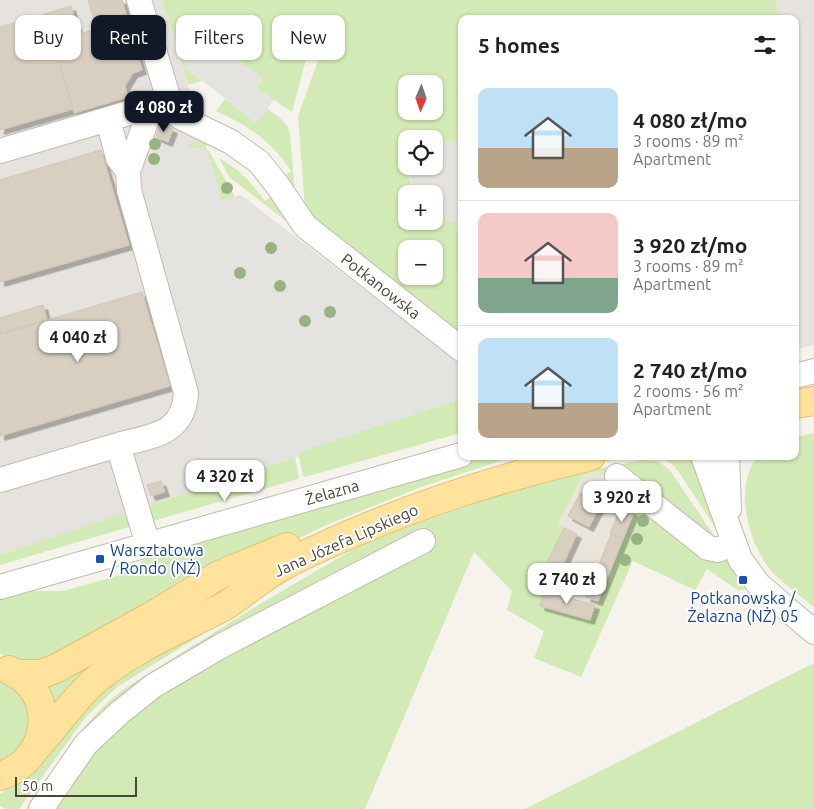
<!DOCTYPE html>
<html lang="en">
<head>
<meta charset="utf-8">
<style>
  :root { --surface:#fff; --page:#f6f6f6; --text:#222; --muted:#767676; --line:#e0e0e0; --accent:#111827 }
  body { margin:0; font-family:Ubuntu,sans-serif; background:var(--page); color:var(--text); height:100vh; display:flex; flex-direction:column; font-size:19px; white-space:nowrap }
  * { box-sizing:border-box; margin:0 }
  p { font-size:16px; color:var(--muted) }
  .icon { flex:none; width:28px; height:28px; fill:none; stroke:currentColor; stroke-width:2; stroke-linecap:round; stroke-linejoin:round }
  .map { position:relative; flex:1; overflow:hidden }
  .drawer { position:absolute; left:458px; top:15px; width:341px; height:445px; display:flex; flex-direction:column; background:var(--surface); border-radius:10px; box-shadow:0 1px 4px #0004 }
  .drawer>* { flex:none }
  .hud { position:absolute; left:15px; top:15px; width:368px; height:45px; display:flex; gap:10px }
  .needle { width:32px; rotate:182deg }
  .buttons { position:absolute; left:398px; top:75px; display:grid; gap:10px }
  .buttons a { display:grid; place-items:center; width:45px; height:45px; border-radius:10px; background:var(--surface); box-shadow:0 1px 4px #0004; font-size:25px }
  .scale { position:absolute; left:15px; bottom:12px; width:122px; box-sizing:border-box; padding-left:5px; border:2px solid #4b4439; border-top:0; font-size:14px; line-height:18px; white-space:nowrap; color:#4b4439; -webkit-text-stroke:4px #fff; paint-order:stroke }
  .price { position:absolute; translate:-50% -42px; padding:0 11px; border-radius:10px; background:#fff; color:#222; font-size:16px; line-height:32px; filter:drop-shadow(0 1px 2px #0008) }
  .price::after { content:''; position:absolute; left:50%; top:30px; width:15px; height:11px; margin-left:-8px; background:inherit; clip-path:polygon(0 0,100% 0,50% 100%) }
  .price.current { background:var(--accent); color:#fff }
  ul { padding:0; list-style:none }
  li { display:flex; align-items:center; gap:15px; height:125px; padding:0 20px }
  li+li { border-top:1px solid var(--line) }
  li span { display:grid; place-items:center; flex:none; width:140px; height:100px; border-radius:10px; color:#555 }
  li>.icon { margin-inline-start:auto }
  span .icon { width:60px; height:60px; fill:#fffc; stroke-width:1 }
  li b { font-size:21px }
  h2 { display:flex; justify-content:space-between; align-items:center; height:60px; padding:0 20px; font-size:21px }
  .tag { padding:0 18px; border-radius:10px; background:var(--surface); box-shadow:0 1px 4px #0004; font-size:18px; line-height:45px }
  .tag.current { background:var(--accent); color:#fff }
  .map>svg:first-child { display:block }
</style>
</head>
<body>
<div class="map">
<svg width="814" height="809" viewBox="0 0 814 809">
  <defs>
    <filter id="shadow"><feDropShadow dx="4.5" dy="4.5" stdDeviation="0" flood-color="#0004"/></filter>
  </defs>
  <rect width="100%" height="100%" fill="#f6f3ec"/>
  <!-- residential -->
  <path fill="#eae5da" d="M597,471L638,504L623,539L590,620L540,606L538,590L558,524L582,476Z"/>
  <!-- industrial -->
  <path fill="#e6e2dd" d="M0,0H162L222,200L241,195L461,365V391L299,456L0,555Z
    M775,0H814V345L795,349V19H779Z
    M461,139V252L456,223L434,217V194H413L407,166H434V145Z"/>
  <!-- green -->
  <path fill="#d2eab5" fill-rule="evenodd" d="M162,0H775L779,19H461V139L434,145V139H406V166L413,194H406V221H434V217L456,223L461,252V328L458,333L329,237L305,208L298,116L329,30L315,26L292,112L256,88L262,78L185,67L202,81L188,85ZM406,84H434V111H406ZM406,249H434V276H406Z
    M225,99L255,122L267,108L281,119L288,127L290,135L296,203L282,177L291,171C271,141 249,126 216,111Z
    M205,141L207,150L209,151L235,197L227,208L187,151L191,142Z
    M219,158C239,169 252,183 265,201L273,196L290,218L286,221L229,177Z
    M461,391V433L305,477L303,476L298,452L460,399Z
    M814,433V607C801,596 786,586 775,575C749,548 732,487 758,456H795V437Z
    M490,456H515L418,488L324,526L42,664L9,659L0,653V596L9,593L10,597L33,591H63L117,576L127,571L146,559L197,544L196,540Z
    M612,456H629L583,466L509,486L407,521L366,537L306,570L117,687L85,718L19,809H7L0,806V794L25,777L38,766L79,708L105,684L134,662L236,605L283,571L365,534L417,514L522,479Z
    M660,456H696L722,538L678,471L673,465Z
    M295,457L299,478L298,479L153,521L145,507Z
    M642,460L657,461L669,469L719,543L609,481L597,471L582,476L558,524L564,528L544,569L538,589L544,591L540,606L590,620L623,539L638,505L725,559L730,564L746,589L739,591L707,569L695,590L633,561L581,677L534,658L544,631L507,610L512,591L474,552L365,809H51L89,756L191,655L33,809H26C49,777 73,737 100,710C110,699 121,691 133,683L265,601L357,547L413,525L514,491L585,471Z
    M129,512L131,521L129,527L0,565V555Z
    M269,562L55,709L43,683Z
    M814,663V809H525Z
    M0,679L11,684L25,698L31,717L25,746L0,765Z"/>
  <!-- parking -->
  <path fill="#e5e3e0" d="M146,0H158L178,67L170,81Z
    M193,24L262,78L256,88L274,100L256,123L185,67L178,42Z
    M171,144L207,150L222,200L241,195L461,365L460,399L298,452L299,456L219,482L196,403L199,400V397L139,195L146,187Z"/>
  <!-- building -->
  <path fill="#d8cfc1" stroke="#d3c7b4" filter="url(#shadow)" d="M88,0H122L142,70L133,73L125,86L128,97L74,113L45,14L71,6L79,34L97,29Z
    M45,14L73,109L0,130V27Z
    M161,124L173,129L168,142L156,137Z
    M101,150L129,245L0,282V180Z
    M142,292L170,386L0,436V334Z
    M43,305L47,320L0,334V318Z
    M161,481L165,492L151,496L147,485Z
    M580,493L601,504L589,527L568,516Z
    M621,507L634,512L623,539L610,533Z
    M564,528L577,534L558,575L544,569Z
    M611,534L623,539L598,601L586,597Z
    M544,591L595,605L590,620L540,606Z"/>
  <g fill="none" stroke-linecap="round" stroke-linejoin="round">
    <defs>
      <path id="minor" d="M139,0L169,100L176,114L180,117L231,142L259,162L278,186L305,226L461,349
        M145,108L146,122L128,171L129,190L186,393C184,435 151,436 118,445L148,545
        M108,119L118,158L128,171
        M0,151L159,104
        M795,376L814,371
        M703,456L740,559L758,584L814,632
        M727,456L729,509
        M617,476L708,548L718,550L733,543
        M0,480L118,445
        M0,587L461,455
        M41,809L86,744L118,714L153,686L221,646L423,541"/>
      <path id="major" d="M795,404L814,401
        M16,674H42L57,668L157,613L219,575L287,547
        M36,748C57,725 74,698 98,678C136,647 181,629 223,607C244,595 261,577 282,566C379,517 485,481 591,456
        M0,776C51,760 59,692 9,670"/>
    </defs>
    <!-- minor casing -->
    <use href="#minor" stroke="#c2bbae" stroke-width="26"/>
    <!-- major casing -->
    <use href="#major" stroke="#e6c16a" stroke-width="30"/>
    <!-- minor -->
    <use href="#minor" stroke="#fff" stroke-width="24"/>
    <!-- major -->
    <use href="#major" stroke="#ffe39c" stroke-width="28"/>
  </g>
  <!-- trees -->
  <g fill="#97b381">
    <circle cx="155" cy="144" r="6"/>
    <circle cx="154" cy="159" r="6"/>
    <circle cx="227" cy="188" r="6"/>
    <circle cx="271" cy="248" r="6"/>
    <circle cx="240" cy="273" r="6"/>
    <circle cx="280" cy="286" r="6"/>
    <circle cx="330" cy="312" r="6"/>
    <circle cx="305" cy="321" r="6"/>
    <circle cx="643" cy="521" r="6"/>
    <circle cx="637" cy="539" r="6"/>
    <circle cx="625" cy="560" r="6"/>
  </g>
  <!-- markers -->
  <g fill="#1a4fb4" stroke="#fff" stroke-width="2">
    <rect x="95" y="554" width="10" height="10" rx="2.5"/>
    <rect x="738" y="575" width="10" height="10" rx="2.5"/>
  </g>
  <g text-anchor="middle" stroke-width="4" stroke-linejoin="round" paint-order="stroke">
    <!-- street labels -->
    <g font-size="16" fill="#4b4439" stroke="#fff">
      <text transform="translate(381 286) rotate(38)" y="6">Potkanowska</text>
      <text transform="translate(332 492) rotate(-16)" y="6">Żelazna</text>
      <text transform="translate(346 540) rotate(-24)" y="6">Jana Józefa Lipskiego</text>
    </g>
    <!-- transit labels -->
    <g font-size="16" fill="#164399" stroke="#fff" text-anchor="start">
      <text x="110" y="556">Warsztatowa<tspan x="110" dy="18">/ Rondo (NŻ)</tspan></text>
      <text x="743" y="604" text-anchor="middle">Potkanowska /<tspan x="743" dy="18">Żelazna (NŻ) 05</tspan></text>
    </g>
  </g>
</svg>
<div class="buttons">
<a><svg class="needle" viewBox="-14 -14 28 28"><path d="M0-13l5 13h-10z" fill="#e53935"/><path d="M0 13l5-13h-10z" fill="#767676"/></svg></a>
<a><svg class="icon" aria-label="locate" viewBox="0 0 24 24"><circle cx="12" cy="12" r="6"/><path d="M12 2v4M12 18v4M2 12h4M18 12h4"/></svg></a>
<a>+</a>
<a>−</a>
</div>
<div class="scale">50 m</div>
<b class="price current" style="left:164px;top:133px">4 080 zł</b>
<b class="price" style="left:78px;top:363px">4 040 zł</b>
<b class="price" style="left:225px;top:502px">4 320 zł</b>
<b class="price" style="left:622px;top:523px">3 920 zł</b>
<b class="price" style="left:567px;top:605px">2 740 zł</b>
<div class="hud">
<a class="tag">Buy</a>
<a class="tag current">Rent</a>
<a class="tag">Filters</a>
<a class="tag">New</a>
</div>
<section class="drawer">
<h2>5 homes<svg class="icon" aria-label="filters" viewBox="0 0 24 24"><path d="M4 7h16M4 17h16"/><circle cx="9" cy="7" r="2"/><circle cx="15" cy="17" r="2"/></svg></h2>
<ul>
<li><span style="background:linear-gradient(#bfe0f5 60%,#b9a48a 0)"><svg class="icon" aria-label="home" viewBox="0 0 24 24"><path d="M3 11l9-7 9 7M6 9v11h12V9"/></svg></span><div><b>4 080 zł/mo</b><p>3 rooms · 89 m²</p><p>Apartment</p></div></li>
<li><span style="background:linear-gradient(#f6c9c9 65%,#7fa58c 0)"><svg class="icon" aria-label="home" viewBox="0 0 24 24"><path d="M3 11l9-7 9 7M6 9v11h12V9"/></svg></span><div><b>3 920 zł/mo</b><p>3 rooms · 89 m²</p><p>Apartment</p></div></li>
<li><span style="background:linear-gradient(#bfe0f5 65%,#b9a48a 0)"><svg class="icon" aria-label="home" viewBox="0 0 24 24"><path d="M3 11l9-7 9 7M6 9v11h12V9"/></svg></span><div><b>2 740 zł/mo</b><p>2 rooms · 56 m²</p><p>Apartment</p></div></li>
</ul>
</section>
</div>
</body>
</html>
